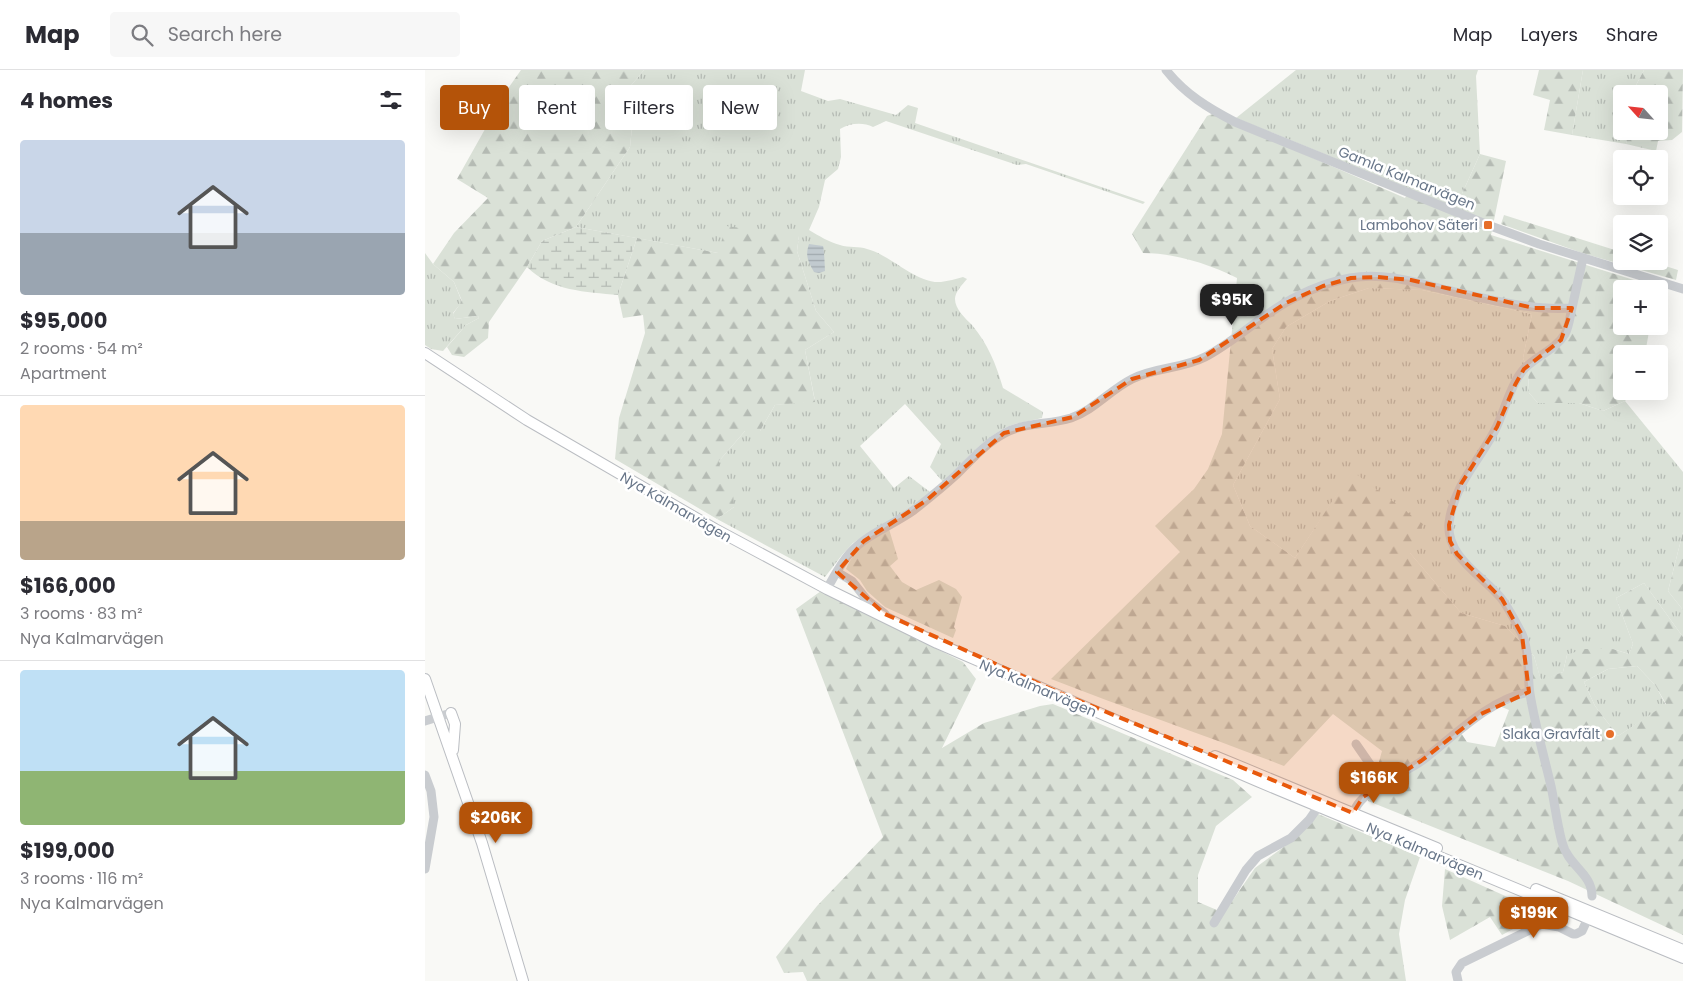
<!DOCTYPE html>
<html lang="en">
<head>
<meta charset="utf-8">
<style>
  :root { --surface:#fff; --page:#f7f7f7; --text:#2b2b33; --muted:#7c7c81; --line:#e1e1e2; --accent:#b45309 }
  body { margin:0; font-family:Poppins,sans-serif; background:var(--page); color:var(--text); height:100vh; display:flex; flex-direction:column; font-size:19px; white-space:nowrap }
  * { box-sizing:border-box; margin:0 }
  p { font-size:16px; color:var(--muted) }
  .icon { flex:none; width:28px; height:28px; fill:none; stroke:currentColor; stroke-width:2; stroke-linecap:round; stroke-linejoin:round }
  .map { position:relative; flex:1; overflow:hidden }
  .side { display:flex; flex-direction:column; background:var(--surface); width:425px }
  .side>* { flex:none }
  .banner { position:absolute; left:15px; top:15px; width:475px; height:45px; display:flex; gap:10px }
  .needle { width:32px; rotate:297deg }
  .tools { position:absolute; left:1188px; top:15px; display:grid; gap:10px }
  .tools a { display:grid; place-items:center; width:55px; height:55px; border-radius:5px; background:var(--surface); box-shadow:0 5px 20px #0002; font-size:25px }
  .price { position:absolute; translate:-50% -42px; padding:0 11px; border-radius:10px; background:var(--accent); color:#fff; font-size:16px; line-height:32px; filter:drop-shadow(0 1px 2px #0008) }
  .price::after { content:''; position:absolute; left:50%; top:30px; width:15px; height:11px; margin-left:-8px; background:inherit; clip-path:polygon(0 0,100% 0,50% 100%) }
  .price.active { background:#222; color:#fff }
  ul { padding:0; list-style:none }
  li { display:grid; align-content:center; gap:10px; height:265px; padding:0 20px }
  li+li { border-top:1px solid var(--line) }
  li span { display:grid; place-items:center; height:155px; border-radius:5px; color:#555 }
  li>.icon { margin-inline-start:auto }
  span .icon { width:90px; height:90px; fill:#fffc; stroke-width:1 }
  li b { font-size:21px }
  h2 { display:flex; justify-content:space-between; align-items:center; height:60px; padding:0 20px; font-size:21px }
  .pill { padding:0 18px; border-radius:5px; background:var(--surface); box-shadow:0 5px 20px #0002; font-size:18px; line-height:45px }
  .pill.active { background:var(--accent); color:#fff }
  header { display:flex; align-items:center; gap:30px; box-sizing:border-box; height:70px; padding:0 25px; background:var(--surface); border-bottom:1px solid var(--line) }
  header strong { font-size:24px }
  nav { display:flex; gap:28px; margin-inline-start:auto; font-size:18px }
  .search { width:350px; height:45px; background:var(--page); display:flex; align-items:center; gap:12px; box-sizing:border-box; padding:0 18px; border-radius:5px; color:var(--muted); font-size:19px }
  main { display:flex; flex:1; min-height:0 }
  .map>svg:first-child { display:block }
</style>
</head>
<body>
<header>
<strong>Map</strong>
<div class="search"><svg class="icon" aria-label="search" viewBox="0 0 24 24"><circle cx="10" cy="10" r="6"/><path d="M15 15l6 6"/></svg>Search here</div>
<nav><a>Map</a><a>Layers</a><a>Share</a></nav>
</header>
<main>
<section class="side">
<h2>4 homes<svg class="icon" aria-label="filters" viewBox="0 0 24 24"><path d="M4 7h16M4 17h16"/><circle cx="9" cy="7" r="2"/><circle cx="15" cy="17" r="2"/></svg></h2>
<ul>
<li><span style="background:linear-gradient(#c9d6e8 60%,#9aa5b1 0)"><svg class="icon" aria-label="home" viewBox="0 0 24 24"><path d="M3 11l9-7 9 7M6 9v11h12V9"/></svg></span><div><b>$95,000</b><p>2 rooms · 54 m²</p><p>Apartment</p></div></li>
<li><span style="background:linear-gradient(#ffd9b3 75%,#b9a48a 0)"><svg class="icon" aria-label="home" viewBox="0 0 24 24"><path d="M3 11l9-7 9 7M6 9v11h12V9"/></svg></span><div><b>$166,000</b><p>3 rooms · 83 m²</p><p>Nya Kalmarvägen</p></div></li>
<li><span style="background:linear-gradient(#bfe0f5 65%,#8fb573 0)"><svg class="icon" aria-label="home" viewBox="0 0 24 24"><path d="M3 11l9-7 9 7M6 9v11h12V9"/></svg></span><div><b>$199,000</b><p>3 rooms · 116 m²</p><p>Nya Kalmarvägen</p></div></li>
</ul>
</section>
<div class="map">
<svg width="1258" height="911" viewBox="0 0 1258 911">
  <defs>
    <pattern id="grass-tufts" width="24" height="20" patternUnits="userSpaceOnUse" patternTransform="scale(1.25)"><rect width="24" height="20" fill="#dae1d7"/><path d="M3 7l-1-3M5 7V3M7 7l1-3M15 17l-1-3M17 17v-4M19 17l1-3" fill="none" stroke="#b5bbb4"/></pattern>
    <pattern id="forest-firs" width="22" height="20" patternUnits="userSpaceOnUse" patternTransform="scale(1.25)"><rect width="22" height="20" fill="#dae1d7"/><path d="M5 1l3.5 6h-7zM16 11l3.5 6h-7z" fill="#b5bbb4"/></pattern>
    <pattern id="wetland-marsh" width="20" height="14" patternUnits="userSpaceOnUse" patternTransform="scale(1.25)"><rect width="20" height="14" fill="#dae1d7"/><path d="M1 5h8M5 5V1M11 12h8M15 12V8" fill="none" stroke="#b5bbb4"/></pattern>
    <pattern id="water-rules" width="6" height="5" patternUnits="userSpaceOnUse" patternTransform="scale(1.25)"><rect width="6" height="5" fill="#c1cacf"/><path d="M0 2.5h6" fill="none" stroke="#a1a9ae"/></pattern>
  </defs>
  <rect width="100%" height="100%" fill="#f9f9f6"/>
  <!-- grass -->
  <path fill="url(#grass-tufts)" d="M219,0H380L376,21L403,31L415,29L471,45L483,35L493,38L490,53L720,132L718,134L601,94L592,95L461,51L448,57C438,52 425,53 415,59L416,87L413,99L400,110L394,137L384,160C394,166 404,172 415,175C424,178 434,176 442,179C466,185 491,214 516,212C523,211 531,209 538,207L542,209C537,215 530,222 530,229C530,239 540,248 547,255C563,274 571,294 578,318L618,342L617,348C608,350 599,352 590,354C563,362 538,393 518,412L505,397L516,374L480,334L435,376L469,418L484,406L505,422L483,441L445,462L428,473L417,485L400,507L292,449L309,437L294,413V391L320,361H335L350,335L390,331L380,280L409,262L391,241L372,181L374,166L293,183L151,157L205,77L207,57L198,25Z
    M871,0H1053L1051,6L1055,84L1036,126L985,119L811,48Z
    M1158,0H1219L1209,19L1208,24H1196V61H1203L1201,74L1147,65Z
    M0,183L8,194L29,212L37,232L28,243L30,249L53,246L54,248L41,255L18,281L6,279L0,275Z
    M944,218L997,220L1107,244L1098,288L1103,300L1104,323L1113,333H1154L1178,341L1200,331L1258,402V462L1243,521L1258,540V567L1219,513L1191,528L1208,574L1204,584L1188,579L1142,585L1138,602L1116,611L1109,586L1080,556L1036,543L985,483L927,402L870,488L825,456L808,415L855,329L847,279L861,257L905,231Z
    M1212,596L1230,615L1241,635L1193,666L1170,636L1159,612L1183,599Z"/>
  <!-- forest -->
  <path fill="url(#forest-firs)" fill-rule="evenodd" d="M96,0H219L198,25L207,57L205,77L151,157L117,171L102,197L64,252L63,268L39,287L27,285L22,277L41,255L54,248L53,246L30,249L28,244L37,231L29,212L8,194L29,163L63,128L32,109L82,20Z
    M1114,0H1158L1147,65L1119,60L1125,30L1108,25Z
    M1219,0H1258L1257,62L1247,70L1233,71L1231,81L1201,74L1203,61H1234V24H1208L1209,19Z
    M787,44L980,128L985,119L1036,126L1055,84L1081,91L1066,165L1231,217L1230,219H1196V256H1225L1220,284H1196V321H1209L1200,331L1178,341L1154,333H1113L1104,323L1103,300L1098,288L1107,244L997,220L944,218L905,231L861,257L847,279L855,329L808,415L825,456L870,488L927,401L998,454L985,483L1036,543L1080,556L1109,586L1116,610L1138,602L1142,585L1158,579H1188L1204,584L1208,574L1191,528L1219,513L1258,567V865L1143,811L943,731L957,681L908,644L859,696C782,666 703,639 626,609L755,482L730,456L769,419L783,399L797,364L812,208C784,194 750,183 718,183L707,164L782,46ZM1212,596L1230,615L1241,634L1193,666L1170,636L1159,612L1183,599ZM1072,635L1084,640L1070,677L1042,672L1034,660Z
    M1079,145L1196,182V191H1224L1253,200L1251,210L1157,183L1076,154Z
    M301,156L374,166L372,181L391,241L409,262L380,280L390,332L350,335L335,361H320L294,391V413L308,421L309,437L292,449L190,389L194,348L220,263L218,245L198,248L193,225L212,168L293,183Z
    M464,459L473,489L465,496L477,512L491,520L514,510L531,519L537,527L529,557L531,560L528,568L460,537L442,521L435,510L421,499C429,479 447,470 464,459Z
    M1258,462V540L1243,521Z
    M396,521L538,592L551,609L517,678L559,653L615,636L628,634L808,710L827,727L791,756L773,805V832L799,843L830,798L864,773L893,744L995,787L980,830L974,864L981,911H382L378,902L359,903L351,887L392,836L458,767L371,539Z
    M1020,799L1118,843L1077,865L1065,847L1025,870L1017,836Z"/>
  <!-- wetland -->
  <path fill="url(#wetland-marsh)" d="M151,157L212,168L193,225C161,222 126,221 102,197L117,171Z"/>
  <!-- water -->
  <path fill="url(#water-rules)" d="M384,174L398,176C399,178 400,199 400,201L394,203L389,202C383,191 380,186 384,174Z"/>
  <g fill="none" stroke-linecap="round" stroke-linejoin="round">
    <defs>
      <path id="major" d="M0,283L102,350L290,459L402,519L512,573L832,711L1258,888
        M0,609L57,773L98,911
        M26,643L30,654L28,680
        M790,686L1012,778
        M1111,819L1258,880"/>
    </defs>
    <!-- major casing -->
    <use href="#major" stroke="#babdc2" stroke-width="12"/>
    <!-- minor -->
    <path stroke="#c9ccd0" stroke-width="9" d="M741,0C760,24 783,38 810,52L1063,155L1114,174L1258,219
      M1147,238C1145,246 1144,257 1140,264C1131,279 1112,286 1100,298C1087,311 1080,339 1072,356C1056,390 1029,413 1024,453C1021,487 1057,505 1076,528C1084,538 1091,553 1097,564C1105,583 1102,605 1105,624C1110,655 1119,686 1126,716C1130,735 1132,754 1137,772C1143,796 1167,803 1167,826
      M412,502L427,511L442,530L460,544
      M402,519C409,506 416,493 425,483C442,464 468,455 489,440C503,429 518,417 531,405C546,390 561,373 580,363C600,352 624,355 646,348C669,340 685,320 707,309C730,297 757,299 780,287C801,276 820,260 840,246C865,228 894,214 925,208C958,202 990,212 1021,220C1063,229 1105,241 1147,238L1158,188
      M0,651L26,643
      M931,674L958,713C971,705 986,699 998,690C1029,666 1065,629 1104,622
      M0,705L6,721L9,747L0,799
      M928,743C934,729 945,722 958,713
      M789,853L821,800L833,786L866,768L884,750L893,737
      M1033,911L1031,902L1037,893L1117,854L1134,857L1148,864H1151L1157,861L1163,848"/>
    <!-- major -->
    <use href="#major" stroke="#fff" stroke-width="10"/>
  </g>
  <!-- marked area -->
  <path fill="#e8590c" fill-opacity="0.2" stroke="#e8590c" stroke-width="4" stroke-dasharray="10 6" stroke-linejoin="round" d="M953,207L986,210L1109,238H1147L1136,270L1099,299L1090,315L1072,357L1036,414L1024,455L1025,471L1032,484L1077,529L1097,565L1104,622L1056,644L996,691L938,727L928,743L635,623L460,544L412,502L439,471L502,430L579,363L648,347L707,309L774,290L861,233L898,216L926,208Z"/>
  <!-- markers -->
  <g fill="#e66e29" stroke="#fff" stroke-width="2">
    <rect x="1058" y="150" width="10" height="10" rx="2.5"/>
    <circle cx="1185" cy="664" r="5"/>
  </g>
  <g text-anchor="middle" stroke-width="5" stroke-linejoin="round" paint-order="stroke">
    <!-- street labels -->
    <g font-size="14" fill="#677588" stroke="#fff">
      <text transform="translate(982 108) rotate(22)" y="5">Gamla Kalmarvägen</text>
      <text transform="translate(251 437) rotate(30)" y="5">Nya Kalmarvägen</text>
      <text transform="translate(613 618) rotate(23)" y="5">Nya Kalmarvägen</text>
      <text transform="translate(1000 781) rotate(23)" y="5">Nya Kalmarvägen</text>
    </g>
    <!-- poi labels -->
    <g font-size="14" fill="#677588" stroke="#fff" text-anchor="end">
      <text x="1053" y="160">Lambohov Säteri</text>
      <text x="1175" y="669">Slaka Gravfält</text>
    </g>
  </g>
</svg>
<div class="tools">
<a><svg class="needle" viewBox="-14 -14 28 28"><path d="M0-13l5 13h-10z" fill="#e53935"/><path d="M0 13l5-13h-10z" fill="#7c7c81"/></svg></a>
<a><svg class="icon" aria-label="locate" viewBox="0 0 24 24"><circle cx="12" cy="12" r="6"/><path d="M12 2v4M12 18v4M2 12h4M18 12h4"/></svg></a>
<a><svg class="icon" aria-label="layers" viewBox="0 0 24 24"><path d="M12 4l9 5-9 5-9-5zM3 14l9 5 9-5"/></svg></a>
<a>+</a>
<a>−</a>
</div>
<b class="price active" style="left:807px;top:256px">$95K</b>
<b class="price" style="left:949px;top:734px">$166K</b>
<b class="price" style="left:71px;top:774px">$206K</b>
<b class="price" style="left:1109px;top:869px">$199K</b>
<div class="banner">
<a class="pill active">Buy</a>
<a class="pill">Rent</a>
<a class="pill">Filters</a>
<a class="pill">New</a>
</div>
</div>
</main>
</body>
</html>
